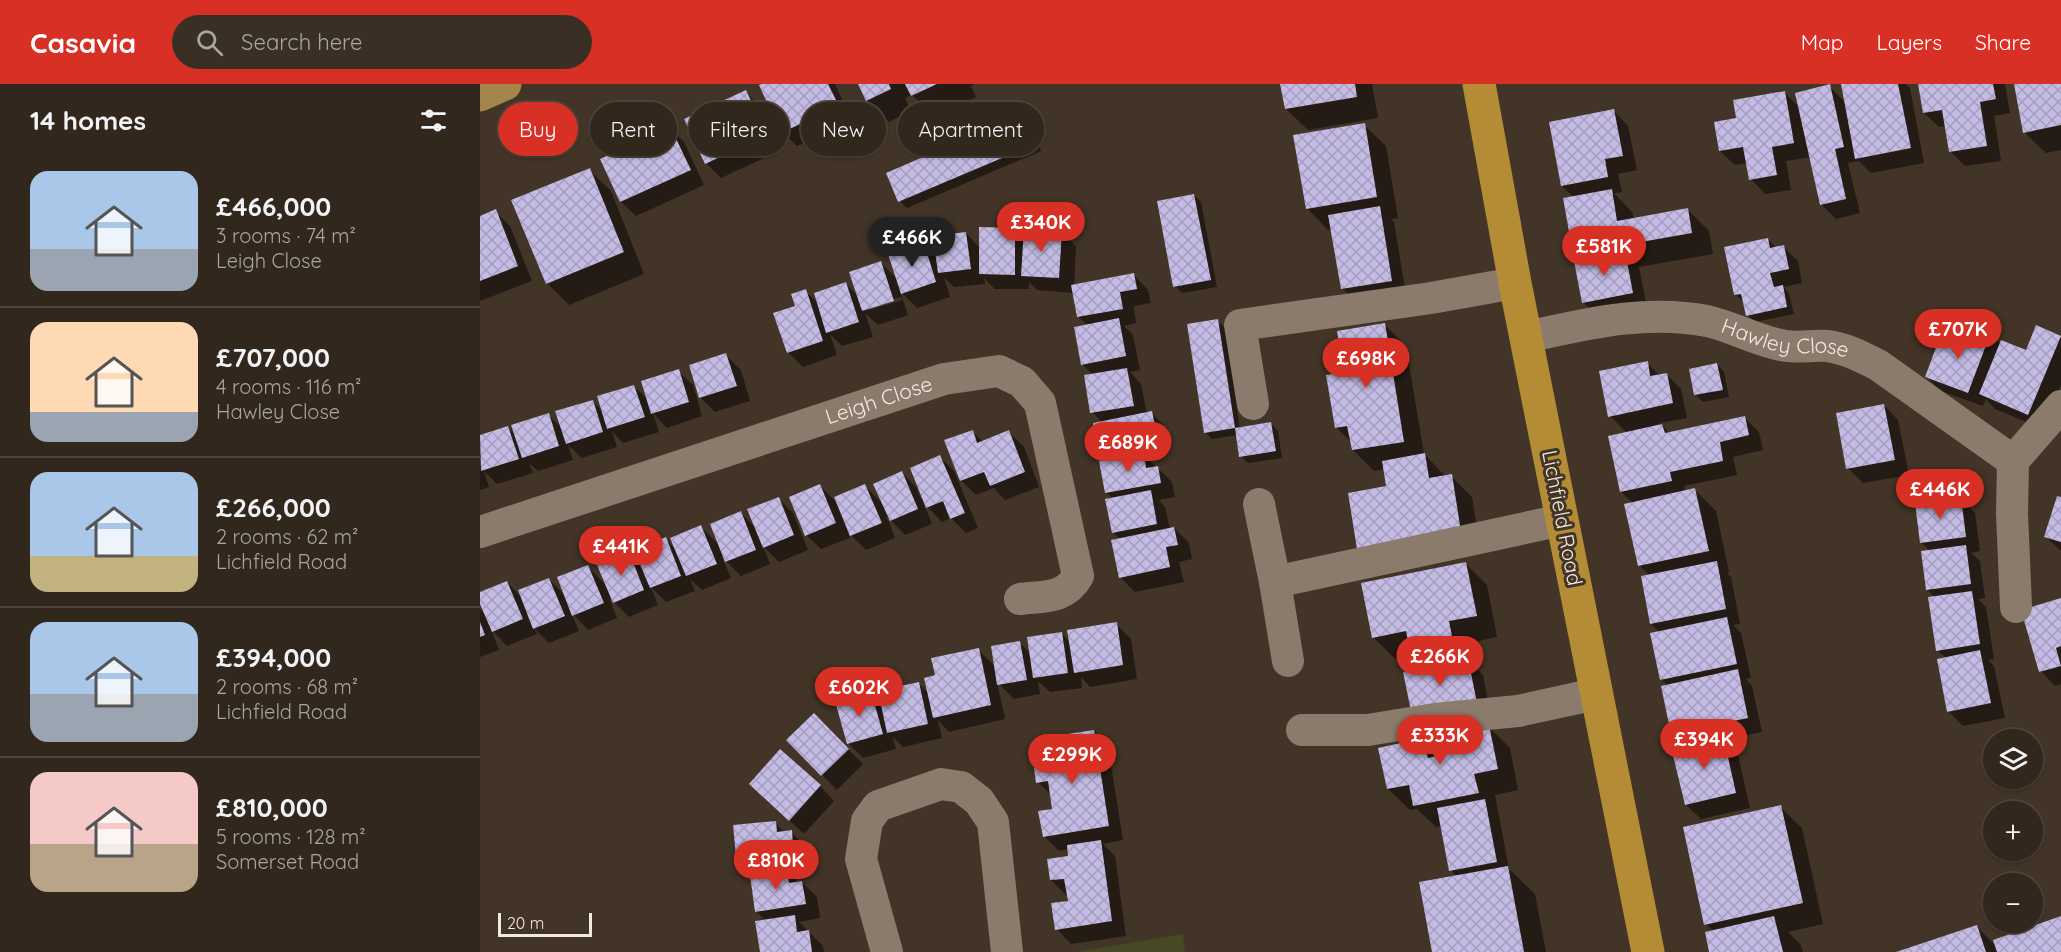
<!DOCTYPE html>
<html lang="en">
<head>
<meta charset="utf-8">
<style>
  :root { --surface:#32271c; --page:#3a2f25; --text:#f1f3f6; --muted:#a8a5a3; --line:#4d443b; --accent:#d93025 }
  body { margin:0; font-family:Quicksand,sans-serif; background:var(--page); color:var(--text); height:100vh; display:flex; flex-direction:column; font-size:22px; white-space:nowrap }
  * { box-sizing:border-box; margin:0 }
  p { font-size:20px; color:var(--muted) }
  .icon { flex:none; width:33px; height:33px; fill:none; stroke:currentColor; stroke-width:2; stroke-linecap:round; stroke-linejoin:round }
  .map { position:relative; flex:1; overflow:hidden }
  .side { display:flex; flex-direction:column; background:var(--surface); width:480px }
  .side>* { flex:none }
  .top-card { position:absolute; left:18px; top:18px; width:570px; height:54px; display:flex; gap:12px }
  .tools { position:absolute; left:1503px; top:645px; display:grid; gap:12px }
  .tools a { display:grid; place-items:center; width:60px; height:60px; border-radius:50%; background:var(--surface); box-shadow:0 2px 4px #0004,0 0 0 2px var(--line); font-size:30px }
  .scale { position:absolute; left:18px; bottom:15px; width:94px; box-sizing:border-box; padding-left:6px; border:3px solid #f2e9e0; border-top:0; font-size:16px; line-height:21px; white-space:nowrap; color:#f2e9e0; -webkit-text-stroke:4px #423426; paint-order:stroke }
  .price { position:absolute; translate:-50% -51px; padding:0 14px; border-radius:21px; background:var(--accent); color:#fff; font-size:20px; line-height:39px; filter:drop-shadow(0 2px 3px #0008) }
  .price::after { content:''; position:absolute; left:50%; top:36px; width:18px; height:14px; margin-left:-9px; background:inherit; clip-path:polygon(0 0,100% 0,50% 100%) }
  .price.selected { background:#222; color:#fff }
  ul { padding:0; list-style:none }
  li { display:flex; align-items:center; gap:18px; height:150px; padding:0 30px }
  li+li { border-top:2px solid var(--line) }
  li span { display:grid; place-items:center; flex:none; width:168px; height:120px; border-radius:18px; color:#555 }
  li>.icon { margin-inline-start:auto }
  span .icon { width:72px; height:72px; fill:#fffc; stroke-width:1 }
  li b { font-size:26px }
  h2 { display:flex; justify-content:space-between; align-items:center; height:72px; padding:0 30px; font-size:26px }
  .tag { padding:0 21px; border-radius:27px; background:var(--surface); box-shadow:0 2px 4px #0004,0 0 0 2px var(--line); font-size:21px; line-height:54px }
  .tag.selected { background:var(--accent); color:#fff }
  header { display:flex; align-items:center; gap:36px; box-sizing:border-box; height:84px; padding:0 30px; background:var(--accent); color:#fff }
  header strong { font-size:28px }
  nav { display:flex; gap:33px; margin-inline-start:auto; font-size:21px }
  .search { width:420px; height:54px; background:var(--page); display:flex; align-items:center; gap:15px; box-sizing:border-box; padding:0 21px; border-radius:33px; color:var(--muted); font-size:22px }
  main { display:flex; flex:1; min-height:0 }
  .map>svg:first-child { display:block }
</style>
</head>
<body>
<header>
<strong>Casavia</strong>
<div class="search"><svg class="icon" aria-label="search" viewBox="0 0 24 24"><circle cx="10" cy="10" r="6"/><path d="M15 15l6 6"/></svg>Search here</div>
<nav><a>Map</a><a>Layers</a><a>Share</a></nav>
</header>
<main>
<section class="side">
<h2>14 homes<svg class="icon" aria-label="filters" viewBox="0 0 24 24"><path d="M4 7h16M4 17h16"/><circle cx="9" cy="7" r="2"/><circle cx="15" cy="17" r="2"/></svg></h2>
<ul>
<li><span style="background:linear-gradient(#a9c7e8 65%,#9aa5b1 0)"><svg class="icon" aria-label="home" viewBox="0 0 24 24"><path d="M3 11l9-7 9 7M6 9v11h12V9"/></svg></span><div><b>£466,000</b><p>3 rooms · 74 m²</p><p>Leigh Close</p></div></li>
<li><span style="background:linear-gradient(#ffd9b3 75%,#9aa5b1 0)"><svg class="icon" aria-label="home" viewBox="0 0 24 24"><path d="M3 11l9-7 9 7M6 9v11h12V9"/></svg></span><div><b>£707,000</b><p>4 rooms · 116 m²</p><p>Hawley Close</p></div></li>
<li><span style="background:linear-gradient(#a9c7e8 70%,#c2b280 0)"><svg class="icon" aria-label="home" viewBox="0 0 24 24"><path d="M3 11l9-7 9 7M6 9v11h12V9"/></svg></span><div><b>£266,000</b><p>2 rooms · 62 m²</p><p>Lichfield Road</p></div></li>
<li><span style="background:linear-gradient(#a9c7e8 60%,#9aa5b1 0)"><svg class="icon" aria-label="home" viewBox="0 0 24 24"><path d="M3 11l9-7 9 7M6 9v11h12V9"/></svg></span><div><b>£394,000</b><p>2 rooms · 68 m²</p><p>Lichfield Road</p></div></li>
<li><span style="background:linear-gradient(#f6c9c9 60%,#b9a48a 0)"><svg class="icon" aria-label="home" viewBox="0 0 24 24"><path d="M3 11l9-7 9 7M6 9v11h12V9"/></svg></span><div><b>£810,000</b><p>5 rooms · 128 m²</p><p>Somerset Road</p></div></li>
</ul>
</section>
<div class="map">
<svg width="1581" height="868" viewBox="0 0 1581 868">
  <defs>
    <pattern id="building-cross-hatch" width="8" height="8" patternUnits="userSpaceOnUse" patternTransform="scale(1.5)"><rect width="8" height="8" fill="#c3bbe5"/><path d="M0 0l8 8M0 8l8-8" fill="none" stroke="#a49ebc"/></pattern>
  </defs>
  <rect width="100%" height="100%" fill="#423426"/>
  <!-- pitch -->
  <path fill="#464923" d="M703,850L705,868H595Z"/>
  <!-- shadow -->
  <path fill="#0007" fill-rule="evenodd" d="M285,0H355L372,37L317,62L302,48Z
    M379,0H495L491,2L496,13L454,33L432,11L425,14L431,27L409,38L387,16Z
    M802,0H892L898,34L828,46L806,25Z
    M1362,0H1426L1430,4L1444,79L1391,89L1379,77L1368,79L1380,129L1356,135L1341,120L1331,73L1306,77L1311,106L1285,110L1271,95L1268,79L1255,81L1240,67L1258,36L1305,9L1320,24L1349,2L1366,19Z
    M1439,0H1525L1530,29L1514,32L1521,77L1485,82L1471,68L1466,42L1459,43L1444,29Z
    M1535,0H1581V66L1566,69L1544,48Z
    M266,8L281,23L301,66L241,94L226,79L206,36Z
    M1134,27L1148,42L1157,86L1138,90L1142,108L1134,109L1152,128L1154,135L1207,125L1229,147L1233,170L1159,183L1167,224L1118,233L1103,218L1102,177L1095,170L1094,114L1082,102Z
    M542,32L549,39L561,67L427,124L420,117Z
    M884,41L906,62L918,134L911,135L914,138L926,211L877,219L862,204L852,145L848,146L827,124Z
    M190,44L204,58L224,101L156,132L141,118L122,76Z
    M109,86L131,107L164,190L89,221L67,199Z
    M714,111L721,118L737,203L702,209L695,202Z
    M15,127L30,142L52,197L0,217V133Z
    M535,145L545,155L582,148L596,163L594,202L654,191L668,206L671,219L654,222L656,239L644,242L653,251L660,286L650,288L661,300L667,330L672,329L686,344L689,360L675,363L677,376L670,377L692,398L695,413L679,416L685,423L690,445L694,444L709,459L712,475L699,478L704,498L655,508L640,493V455L633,448V415L626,408L628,377L620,369L622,338L612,328L613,291L602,280L608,242L598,232L594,209L557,206L549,198V205H515L504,194L505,200L474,203L464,193L470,213L437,224L420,207L428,231L398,241L385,229L393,253L362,262L350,250L357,271L323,283L308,268L316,222L325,207L339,220L366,200L378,212L401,179L418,196L444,161L458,174L486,149L500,164ZM421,213L422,216L390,226V223Z
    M1288,155L1296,164L1303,163L1318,177L1322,199L1304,203L1309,210L1314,230L1275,238L1268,231L1265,220L1256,211Z
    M738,237L745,244L760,345L791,340L798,347L802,374L768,379L761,372L758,351L732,355L725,348Z
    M905,241L926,262L944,370L966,393L971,392L992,413L1001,469L907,404L905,385L894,387L873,366L872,359L857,344L865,290Z
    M1510,250L1521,261L1546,268L1581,254V301L1563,345L1515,325L1506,315L1503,322L1461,307L1447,293L1485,263Z
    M246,271L261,286L270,317L235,328L220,313Z
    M1167,279L1180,292L1186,290L1201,305L1207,334L1180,339L1190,350L1265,334L1279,348L1283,366L1253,373L1257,391L1204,402L1206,408L1215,406L1236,427L1249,488L1247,489L1251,493L1260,540L1253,541L1261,549L1271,594L1266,595L1272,602L1282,648L1245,656L1257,667L1270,724L1221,735L1206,721L1205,662L1192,649L1188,602L1181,595L1180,548L1171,540L1169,491L1159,481L1153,419L1141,408L1147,349L1130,332Z
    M1237,280L1244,288L1249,313L1223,318L1216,311L1210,286Z
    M198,287L213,301L222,332L187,344L173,329L179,348L143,359L132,347L137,363L102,374L88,361L93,376L58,387L49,379L53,389L17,400L4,387L9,403L0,406V352L28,344L37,352L68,331L82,344L112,317L124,328L154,302L169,317Z
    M1404,321L1418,336L1429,391L1383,399L1368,384Z
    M492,347L503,358L529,348L544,363L559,403L525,416L514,404L496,411L481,396Z
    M460,373L474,387L498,444L486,449L471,434L462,438L443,418L452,440L425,451L406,431L415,454L386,466L367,447L370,454L341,465L326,451L340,402L358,420L385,402L404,421L422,389L436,403L441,415L444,414Z
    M298,414L313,429L328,466L299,478L283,462L290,480L261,492L242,473L251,494L222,506L210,495L215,507L186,518L171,503L178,521L149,533L129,513L137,534L108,546L91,528L99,547L69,559L54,544L57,550L27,562L11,545L19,566L0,573V525L6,531L0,516V509L27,498L42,514L69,495L86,513L108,483L128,503L149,470L164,485L186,455L196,466L221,443L240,462L261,429L277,445Z
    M1480,414L1495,429L1500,467L1491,469L1500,477L1505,514L1498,515L1506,523L1514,575L1508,576L1514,582L1525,634L1483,642L1468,627L1466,574L1457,566L1455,514L1447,505L1450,467L1441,458Z
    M1581,414V467L1566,453Z
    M986,480L1007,501L1017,553L990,559L995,583L1003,591L1011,633L942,585L933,576L932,571L915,575L893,553Z
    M1581,516V600L1575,602L1561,587Z
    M636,540L651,555L657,595L610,603L601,593L602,604L570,608L558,597L560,610L534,615L517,598L525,635L469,648L458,636L462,654L423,663L413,653L416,665L383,674L368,659L391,608L402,620L439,600L450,611L457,592L498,566L516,583L539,558L551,570L582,550L591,559Z
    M334,631L383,680L357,706L308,656Z
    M1008,642L1030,664L1038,706L1015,711L1029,785L1055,810L1066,868H954L977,793L971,786L962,742L956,743L937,725L930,726L908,705L944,656L960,673L975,669Z
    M614,647L628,662L643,756L623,760L635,772L646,852L591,860L577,845L589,818L588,810L586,811L571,796L590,773L589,765L579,767L564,752L574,726L572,712L558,698L573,674Z
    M340,702L354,717L324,750L285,715Z
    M1300,723L1322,744L1343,840L1308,848L1321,861L1323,868H1231L1234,848L1226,840Z
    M295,739L305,749L311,748L326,763L328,792L312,793L318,799L322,798L337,813L340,834L319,838L343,862L344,868H281L286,837L277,828L272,796L258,782Z
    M1581,833V868H1419L1497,843L1517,863Z"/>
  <!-- building -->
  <path fill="url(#building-cross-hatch)" d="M282,0H348L359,22L301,49L279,1Z
    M378,0H409L411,5L386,17Z
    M425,0H457L431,12Z
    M800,0H875L877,13L805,25Z
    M1350,0L1364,63L1355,65L1366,115L1340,121L1315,9Z
    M1361,0H1418L1431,64L1375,75Z
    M1438,0H1513L1516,15L1500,18L1507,62L1469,68L1462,26L1443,29Z
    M1534,0H1581V41L1543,49Z
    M266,6L287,51L225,80L204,35Z
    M1305,7L1314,59L1292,63L1297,91L1269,96L1263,63L1239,67L1234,38L1256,34L1253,16Z
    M1134,25L1143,72L1125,75L1128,93L1081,102L1069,38Z
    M543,30L555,60L418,118L406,89Z
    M885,39L897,113L826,125L813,51Z
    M190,42L211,86L140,118L120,75Z
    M110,84L144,168L66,200L31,116Z
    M1132,105L1137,137L1208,124L1212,149L1093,170L1083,114Z
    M714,110L731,196L693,203L677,117Z
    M900,122L912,197L861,205L848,131Z
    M16,125L38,182L0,197V132Z
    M499,143L535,144V191L499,190Z
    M544,144L582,147L579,194L541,192Z
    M486,148L491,185L458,189L453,152Z
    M1288,154L1290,164L1304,161L1309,185L1290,189L1294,203L1303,201L1307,223L1266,232L1261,210L1254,211L1244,163Z
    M444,159L456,198L421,210L408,170Z
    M1145,167L1153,209L1102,219L1094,177Z
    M401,177L414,217L382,227L369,188Z
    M654,189L657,205L640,208L643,225L597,233L591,201Z
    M366,198L379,238L346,249L334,209Z
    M326,205L343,257L307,269L293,229L315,222L311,210Z
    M639,234L646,272L601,281L594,243Z
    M738,235L755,344L791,338L796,367L759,373L755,344L724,349L707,240Z
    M905,239L924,358L872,366L867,342L855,344L846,291L864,288L857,247Z
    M1491,241L1511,248L1488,309L1445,293L1460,253L1484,261Z
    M1556,241L1581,252L1548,331L1499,310L1521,256L1546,266Z
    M246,269L257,302L219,314L209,281Z
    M1168,277L1170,292L1187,289L1193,319L1128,333L1119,287Z
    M1237,279L1243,306L1214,311L1209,285Z
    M647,284L654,322L610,329L604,291Z
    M199,285L209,318L171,330L161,297Z
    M154,301L165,333L127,345L117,312Z
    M113,316L123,348L86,360L75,327Z
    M1404,320L1415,376L1366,385L1356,329Z
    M672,327L676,346L661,349L663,362L618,370L613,339Z
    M69,329L79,362L42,374L31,341Z
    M1265,332L1269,351L1240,358L1243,377L1190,388L1192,397L1140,408L1128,352L1182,340L1185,349Z
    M28,342L39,375L1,387L0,351Z
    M493,346L497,359L529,346L545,388L510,402L504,388L480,397L464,356Z
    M664,369L666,384L678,382L681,399L625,409L619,377Z
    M945,369L949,394L972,390L981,448L877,465L868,409L906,402L902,377Z
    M460,371L485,429L470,435L463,417L446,424L430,384Z
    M422,387L438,425L410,437L393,400Z
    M340,400L356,439L325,452L309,413Z
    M385,400L402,439L370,452L354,413Z
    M1215,404L1229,467L1158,482L1144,420Z
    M671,406L677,440L632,449L625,415Z
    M1577,412L1581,413V458L1564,453Z
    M299,413L314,451L283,464L267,425Z
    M1481,413L1486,453L1440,459L1435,419Z
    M261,427L276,466L245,478L230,440Z
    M221,441L237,480L206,492L190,454Z
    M694,443L698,461L686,463L690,483L639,494L631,456Z
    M186,453L201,492L170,504L154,466Z
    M1486,461L1491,500L1446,506L1441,467Z
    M149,468L164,506L133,519L117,481Z
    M1237,477L1246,525L1170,540L1161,492Z
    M986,478L997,532L969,537L975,568L932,577L926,547L892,554L881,499Z
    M108,481L124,519L92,532L77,493Z
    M69,494L85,532L53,545L38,506Z
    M27,497L43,535L12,548L0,520V508Z
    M1492,507L1500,560L1456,567L1448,513Z
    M1581,514V562L1576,564L1581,582L1559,588L1541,526Z
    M1247,533L1257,580L1180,596L1170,549Z
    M0,538L5,551L0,553Z
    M637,538L643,581L594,589L587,546Z
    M582,548L588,589L553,594L547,553Z
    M540,557L547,596L517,601L511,562Z
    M499,564L511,621L453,634L444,594L455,591L451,574Z
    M1500,566L1511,619L1467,628L1457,575Z
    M988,574L997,619L932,632L923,588Z
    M1258,585L1268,634L1191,650L1181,602Z
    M439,598L448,640L407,649L398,607Z
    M391,607L403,650L367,660L355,617Z
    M334,629L369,665L341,692L306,656Z
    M1009,641L1018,685L994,690L999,709L933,722L929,701L907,705L898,664L944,654L948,674L974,668L969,649Z
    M614,646L629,742L563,753L558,727L572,725L568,697L556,699L553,676L571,673L568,653Z
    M1243,651L1256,709L1205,721L1191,663Z
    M300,665L341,701L309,737L269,700Z
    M1005,715L1017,778L969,787L957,724Z
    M1301,721L1323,819L1224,841L1203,743Z
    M296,737L297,748L312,746L314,778L257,783L253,741Z
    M621,756L632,837L575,846L571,819L588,817L584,795L570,796L567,775L588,772L587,761Z
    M1028,782L1044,868H952L939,798Z
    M307,785L309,799L322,797L326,820L275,828L270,791Z
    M315,831L317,848L329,846L332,868H280L275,837Z
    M1294,832L1303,868H1229L1225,848Z
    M1581,832V868H1517L1513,856Z
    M1497,841L1506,868H1416Z"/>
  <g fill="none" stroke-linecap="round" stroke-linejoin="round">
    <!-- minor -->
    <g stroke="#8b7b6c" stroke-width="32">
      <path id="s1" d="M1046,253C1107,240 1165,225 1227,237C1254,243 1279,258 1306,262C1320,264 1333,261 1347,262C1365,264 1382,273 1398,281L1533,377"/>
      <path d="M773,320L760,241L951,214L1035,199"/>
      <path d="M779,420L795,498"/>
      <path id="s2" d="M0,448L464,295L519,287L542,298L560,319L598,492C585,515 564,512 540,515"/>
      <path d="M1536,523L1532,429L1533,377L1581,322"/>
      <path d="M808,577L795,498L1082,436"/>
      <path d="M822,646H888L955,635L1038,627L1116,610"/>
      <path d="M407,868L381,775L387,737L398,722L461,700L481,703L499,717L513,738L527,868"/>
    </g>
    <!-- major -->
    <path stroke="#a4854c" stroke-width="33" d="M0,11L25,0"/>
    <!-- highway -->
    <path stroke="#b58c36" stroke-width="33" d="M999,0L1035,199L1168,868"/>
  </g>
  <g text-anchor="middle" stroke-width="6" stroke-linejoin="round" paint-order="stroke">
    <!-- street labels -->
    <g font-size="21" fill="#f2e9e0" stroke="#423426">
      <text dy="7" stroke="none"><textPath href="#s1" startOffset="264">Hawley Close</textPath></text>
      <text dy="7" stroke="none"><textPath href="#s2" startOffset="420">Leigh Close</textPath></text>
      <text transform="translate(1082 434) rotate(79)" y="7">Lichfield Road</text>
    </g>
  </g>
</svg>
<div class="tools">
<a><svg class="icon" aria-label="layers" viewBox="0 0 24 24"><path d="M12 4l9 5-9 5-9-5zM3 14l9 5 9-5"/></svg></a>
<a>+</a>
<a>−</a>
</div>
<div class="scale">20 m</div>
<b class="price" style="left:561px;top:169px">£340K</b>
<b class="price selected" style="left:432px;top:184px">£466K</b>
<b class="price" style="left:1124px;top:193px">£581K</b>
<b class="price" style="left:1478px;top:276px">£707K</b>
<b class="price" style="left:886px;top:305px">£698K</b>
<b class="price" style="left:648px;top:389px">£689K</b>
<b class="price" style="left:1460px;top:436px">£446K</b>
<b class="price" style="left:141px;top:493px">£441K</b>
<b class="price" style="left:960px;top:603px">£266K</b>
<b class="price" style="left:379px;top:634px">£602K</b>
<b class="price" style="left:960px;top:682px">£333K</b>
<b class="price" style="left:1224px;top:686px">£394K</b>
<b class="price" style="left:592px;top:701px">£299K</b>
<b class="price" style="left:296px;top:807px">£810K</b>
<div class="top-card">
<a class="tag selected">Buy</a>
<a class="tag">Rent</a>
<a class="tag">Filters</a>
<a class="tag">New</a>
<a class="tag">Apartment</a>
</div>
</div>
</main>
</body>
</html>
